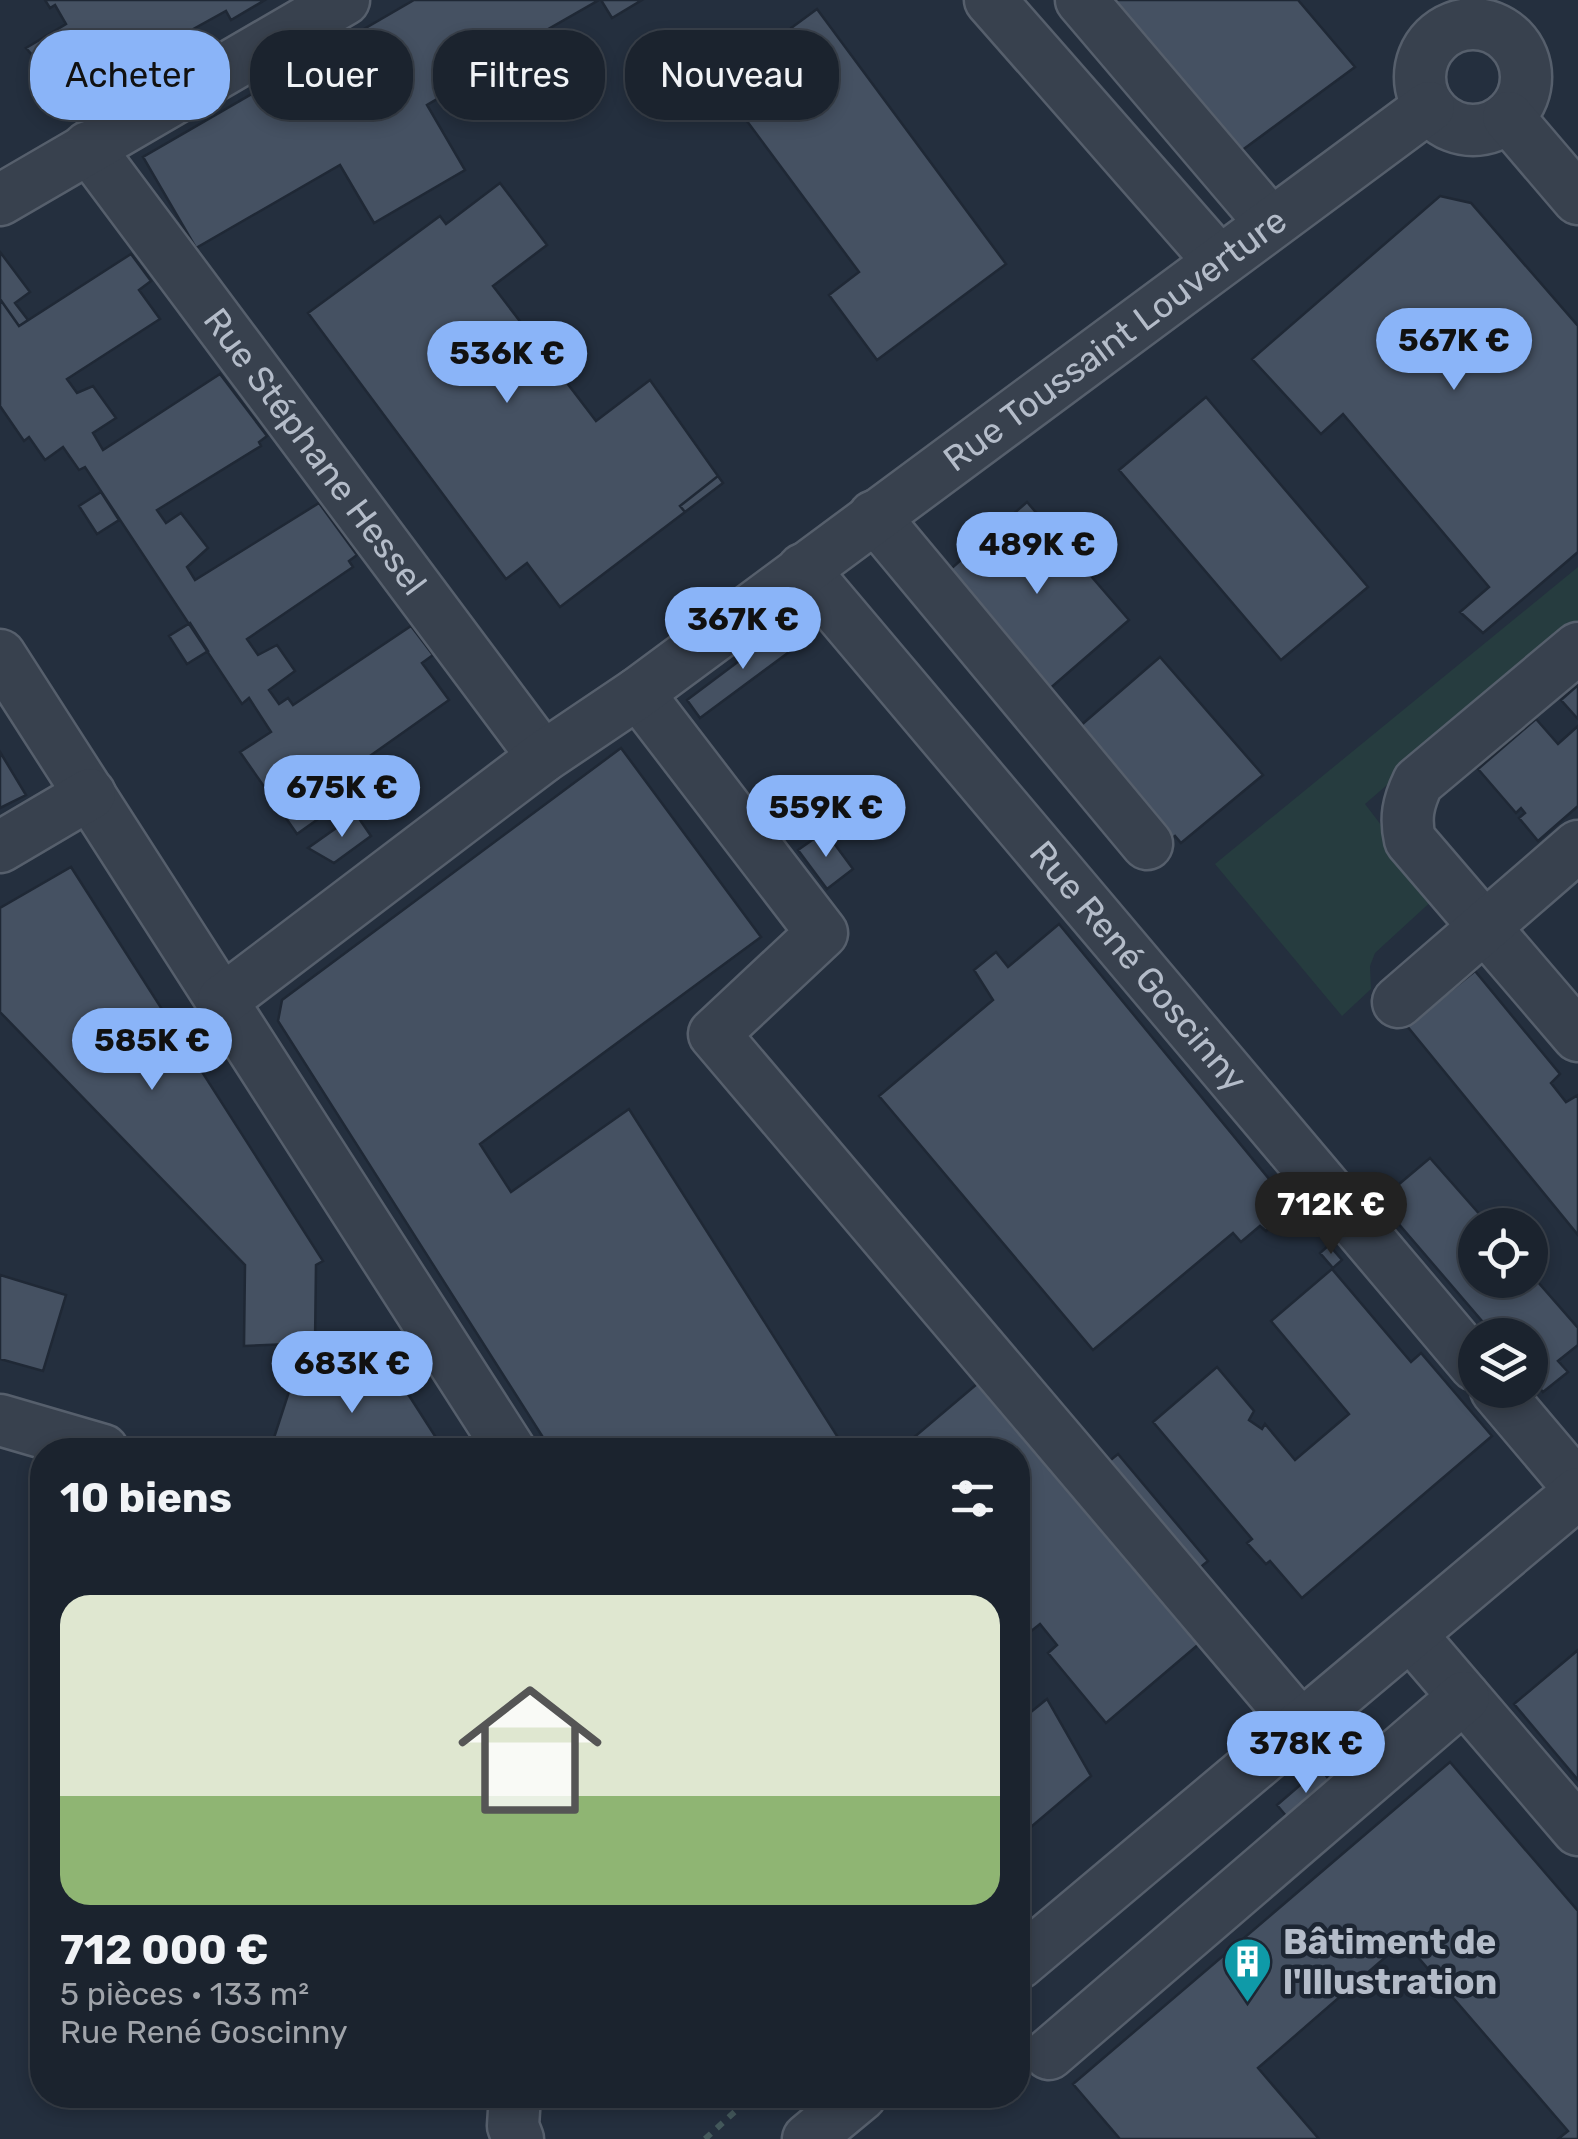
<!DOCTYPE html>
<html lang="fr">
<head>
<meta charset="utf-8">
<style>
  :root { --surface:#1b232e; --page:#282f3a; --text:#f1f3f6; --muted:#a0a4aa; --line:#39404a; --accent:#8ab4f8 }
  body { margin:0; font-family:Rubik,sans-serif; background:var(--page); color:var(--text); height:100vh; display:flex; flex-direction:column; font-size:38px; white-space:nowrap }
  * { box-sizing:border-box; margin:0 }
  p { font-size:32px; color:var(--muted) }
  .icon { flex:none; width:55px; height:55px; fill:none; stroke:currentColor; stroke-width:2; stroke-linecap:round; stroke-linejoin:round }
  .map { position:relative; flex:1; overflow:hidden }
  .details { position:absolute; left:30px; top:1438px; width:1000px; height:670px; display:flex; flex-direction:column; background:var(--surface); border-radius:40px; box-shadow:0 5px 15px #0003,0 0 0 2px var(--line) }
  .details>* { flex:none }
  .guide { position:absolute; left:30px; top:30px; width:1000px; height:90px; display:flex; gap:20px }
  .tools { position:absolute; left:1458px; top:1208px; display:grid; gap:20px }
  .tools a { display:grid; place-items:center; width:90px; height:90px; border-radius:50%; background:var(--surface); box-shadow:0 5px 15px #0003,0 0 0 2px var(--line); font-size:50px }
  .price { position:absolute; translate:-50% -85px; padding:0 22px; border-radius:35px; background:var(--accent); color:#111; font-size:32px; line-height:65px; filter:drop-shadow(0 2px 5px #0008) }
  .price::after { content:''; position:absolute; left:50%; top:60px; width:30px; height:22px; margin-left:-15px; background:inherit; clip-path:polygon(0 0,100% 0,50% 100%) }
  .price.on { background:#222; color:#fff }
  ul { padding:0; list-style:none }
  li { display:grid; align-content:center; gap:20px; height:530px; padding:0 30px }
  li span { display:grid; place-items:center; height:310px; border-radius:30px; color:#555 }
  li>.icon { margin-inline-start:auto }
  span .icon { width:180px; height:180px; fill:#fffc; stroke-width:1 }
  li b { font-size:42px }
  h2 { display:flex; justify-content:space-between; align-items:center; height:120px; padding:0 30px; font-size:42px }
  .pill { padding:0 35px; border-radius:40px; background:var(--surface); box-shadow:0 5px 15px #0003,0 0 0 2px var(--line); font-size:35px; line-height:90px }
  .pill.on { background:var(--accent); color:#111 }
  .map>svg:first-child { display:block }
</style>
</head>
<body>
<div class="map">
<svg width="1578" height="2139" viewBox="0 0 1578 2139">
  <rect width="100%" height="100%" fill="#242f3e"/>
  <!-- grass -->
  <path fill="#263c3f" d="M1578,567V620L1365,804L1436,897L1375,953L1370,966L1371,989L1342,1016L1215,864Z"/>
  <!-- building -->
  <path fill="#455162" stroke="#1f2835" stroke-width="2.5" d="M45,0H265L231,20L226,11L188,32L193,42L79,108L26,48L66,24L55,5L50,8Z
    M414,0H599L531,39L543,59L476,97L466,82L427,105L465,170L374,223L340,165L196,248L143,157Z
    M601,0H642L612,18Z
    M1111,0H1298L1355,67L1241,151Z
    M817,9L1006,264L877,360L829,295L859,272L718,82Z
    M500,183L547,245L493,286L596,421L650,380L718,476L680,506L685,512L560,607L527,563L506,579L308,313L440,216L446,224Z
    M1440,196L1471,203L1578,326V552L1483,633L1460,612L1489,587L1343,414L1321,434L1252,359Z
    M0,252L30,292L15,303L28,320L19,326L0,299Z
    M131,254L151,281L139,290L160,319L67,379L77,393L93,386L116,418L93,433L103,450L220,374L267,436L259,442L261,446L157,510L166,523L181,513L208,548L187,567L195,580L319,503L357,555L349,561L353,567L247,639L258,655L277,645L295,671L269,690L279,704L288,698L293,705L411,626L433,655L422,663L449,700L360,763L356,758L327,776L345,800L297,834L240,752L271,732L249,698L242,704L85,467L79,470L63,447L45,460L29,437L24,441L0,406V299L19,326Z
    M1206,397L1368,587L1281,660L1119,470Z
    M718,476L723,483L685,512L680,506Z
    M101,492L119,520L97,534L79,506Z
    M1027,502L1129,620L1047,691L945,574Z
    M190,623L208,651L187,664L169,636Z
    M775,634L808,638L700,718L687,700Z
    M1160,657L1263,775L1181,843L1175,836L1167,842L1079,727Z
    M1578,685V719L1561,700Z
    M1536,719L1558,744L1578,726V806L1538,841L1519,818L1525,813L1521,808L1516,813L1478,769Z
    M621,748L761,937L480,1144L511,1192L629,1109L846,1450H551L278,1021L282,1000Z
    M0,752L26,795L0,808Z
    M356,814L371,836L334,863L308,848Z
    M825,831L853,869L827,889L798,850Z
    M71,867L323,1261L316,1265L315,1343L244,1346L245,1265L0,1012V908Z
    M1059,924L1293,1208L1266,1231L1260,1226L1241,1242L1233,1233L1093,1350L879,1096L993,1000L974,970L996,952L1008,967Z
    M1475,971L1560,1074L1551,1083L1566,1102L1578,1095V1235L1407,1026Z
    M1430,1158L1489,1225H1475V1280H1530V1273L1578,1328V1345L1558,1361L1568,1372L1543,1392L1530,1377V1335H1494L1379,1201Z
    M1329,1245L1342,1260L1333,1268L1320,1253Z
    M1332,1269L1411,1362L1421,1353L1492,1436L1302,1598L1270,1561L1266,1564L1247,1543L1252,1539L1153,1422L1217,1367L1254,1411L1249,1420L1262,1429L1265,1424L1295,1460L1349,1414L1271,1321Z
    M0,1275L66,1295L43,1371L0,1359Z
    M390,1366L444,1450H270L296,1370L359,1386Z
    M984,1378L1206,1638L1106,1723L1048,1653L1057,1645L1040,1624L1030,1632L1018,1617V1450H899Z
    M1118,1454L1208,1561L1197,1570L1107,1463Z
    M1578,1650V1780L1514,1704Z
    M1026,1697L1031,1712L1047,1699L1091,1776L1018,1838V1702Z
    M1450,1762L1578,1911V2139H1558L1568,2131L1404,1941L1258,2068L1319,2139H1120L1073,2084Z
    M1320,1768L1334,1786L1292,1823L1277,1805Z"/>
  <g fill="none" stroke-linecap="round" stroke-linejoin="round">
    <defs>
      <g id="minor">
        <path d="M990,0L1218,260"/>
        <path d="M1081,0L1270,222"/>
        <circle cx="1473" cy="77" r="53"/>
        <path d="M1508,117L1578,199"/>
        <path id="s1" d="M88,147L543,757"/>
        <path d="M0,200L344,0"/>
        <path d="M874,516L1147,844"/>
        <path id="s2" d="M803,569L1475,1365"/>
        <path d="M1578,648L1418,782C1408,803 1405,818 1410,840L1578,1036"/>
        <path d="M0,655L510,1450"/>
        <path d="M638,693L822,933L714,1034L1302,1727"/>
        <path d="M0,847L90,794"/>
        <path id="s3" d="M223,1000L543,757L638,693L1429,107"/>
        <path d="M1398,1002L1578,846"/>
        <path d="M1496,1390L1578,1487"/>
        <path d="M0,1420L103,1450"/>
        <path d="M1411,1635L1578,1830"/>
        <path d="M1018,1964L1578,1493"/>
        <path d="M1049,2054L1464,1697"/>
        <path d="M515,2095L513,2126L518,2139"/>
        <path d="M808,2139L861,2095"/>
      </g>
    </defs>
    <!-- minor casing -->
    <use href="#minor" stroke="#565f6c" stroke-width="55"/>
    <!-- path -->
    <path stroke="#44595c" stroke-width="6" stroke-dasharray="8 8" stroke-linecap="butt" d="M705,2139L753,2095"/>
    <!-- minor -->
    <use href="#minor" stroke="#38414e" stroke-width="50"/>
  </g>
  <!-- icons -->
  <defs>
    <symbol id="building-pin" viewBox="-11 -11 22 30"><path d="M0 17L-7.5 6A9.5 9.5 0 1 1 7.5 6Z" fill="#0f9aa8" stroke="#1d2633"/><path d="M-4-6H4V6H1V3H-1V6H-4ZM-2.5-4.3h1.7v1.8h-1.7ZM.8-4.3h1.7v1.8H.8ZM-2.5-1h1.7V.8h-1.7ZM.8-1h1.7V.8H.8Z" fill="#fff"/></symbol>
  </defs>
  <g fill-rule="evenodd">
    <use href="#building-pin" x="1220" y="1934" width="55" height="75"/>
  </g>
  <g text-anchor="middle" stroke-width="9" stroke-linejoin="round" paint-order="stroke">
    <!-- street labels -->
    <g font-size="35" fill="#b4bcc9" stroke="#1d2633">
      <text dy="12" stroke="none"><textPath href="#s3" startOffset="1110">Rue Toussaint Louverture</textPath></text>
      <text dy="12" stroke="none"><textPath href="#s1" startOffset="380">Rue Stéphane Hessel</textPath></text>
      <text dy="12" stroke="none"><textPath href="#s2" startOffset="520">Rue René Goscinny</textPath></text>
    </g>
    <!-- poi labels -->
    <g font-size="35" font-weight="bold" fill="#b4bcc9" stroke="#1d2633" text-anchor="start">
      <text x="1283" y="1954">Bâtiment de<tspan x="1283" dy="40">l'Illustration</tspan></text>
    </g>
  </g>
</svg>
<div class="tools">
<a><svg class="icon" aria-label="locate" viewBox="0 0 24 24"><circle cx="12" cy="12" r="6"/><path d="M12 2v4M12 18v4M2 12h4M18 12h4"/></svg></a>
<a><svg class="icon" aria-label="layers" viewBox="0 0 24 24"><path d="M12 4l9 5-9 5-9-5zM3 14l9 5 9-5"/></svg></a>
</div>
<b class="price" style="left:1454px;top:393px">567K €</b>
<b class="price" style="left:507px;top:406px">536K €</b>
<b class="price" style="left:1037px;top:597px">489K €</b>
<b class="price" style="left:743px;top:672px">367K €</b>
<b class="price" style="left:342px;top:840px">675K €</b>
<b class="price" style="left:826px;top:860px">559K €</b>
<b class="price" style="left:152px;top:1093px">585K €</b>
<b class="price on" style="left:1331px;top:1257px">712K €</b>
<b class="price" style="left:352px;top:1416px">683K €</b>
<b class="price" style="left:1306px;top:1796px">378K €</b>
<div class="guide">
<a class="pill on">Acheter</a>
<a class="pill">Louer</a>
<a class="pill">Filtres</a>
<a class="pill">Nouveau</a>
</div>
<section class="details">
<h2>10 biens<svg class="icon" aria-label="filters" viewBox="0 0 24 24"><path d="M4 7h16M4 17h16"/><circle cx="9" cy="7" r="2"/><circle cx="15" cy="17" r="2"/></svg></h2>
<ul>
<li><span style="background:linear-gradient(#dfe7d0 65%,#8fb573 0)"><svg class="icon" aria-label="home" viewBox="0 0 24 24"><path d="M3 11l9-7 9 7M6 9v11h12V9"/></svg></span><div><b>712 000 €</b><p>5 pièces · 133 m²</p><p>Rue René Goscinny</p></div></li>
</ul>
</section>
</div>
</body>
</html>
